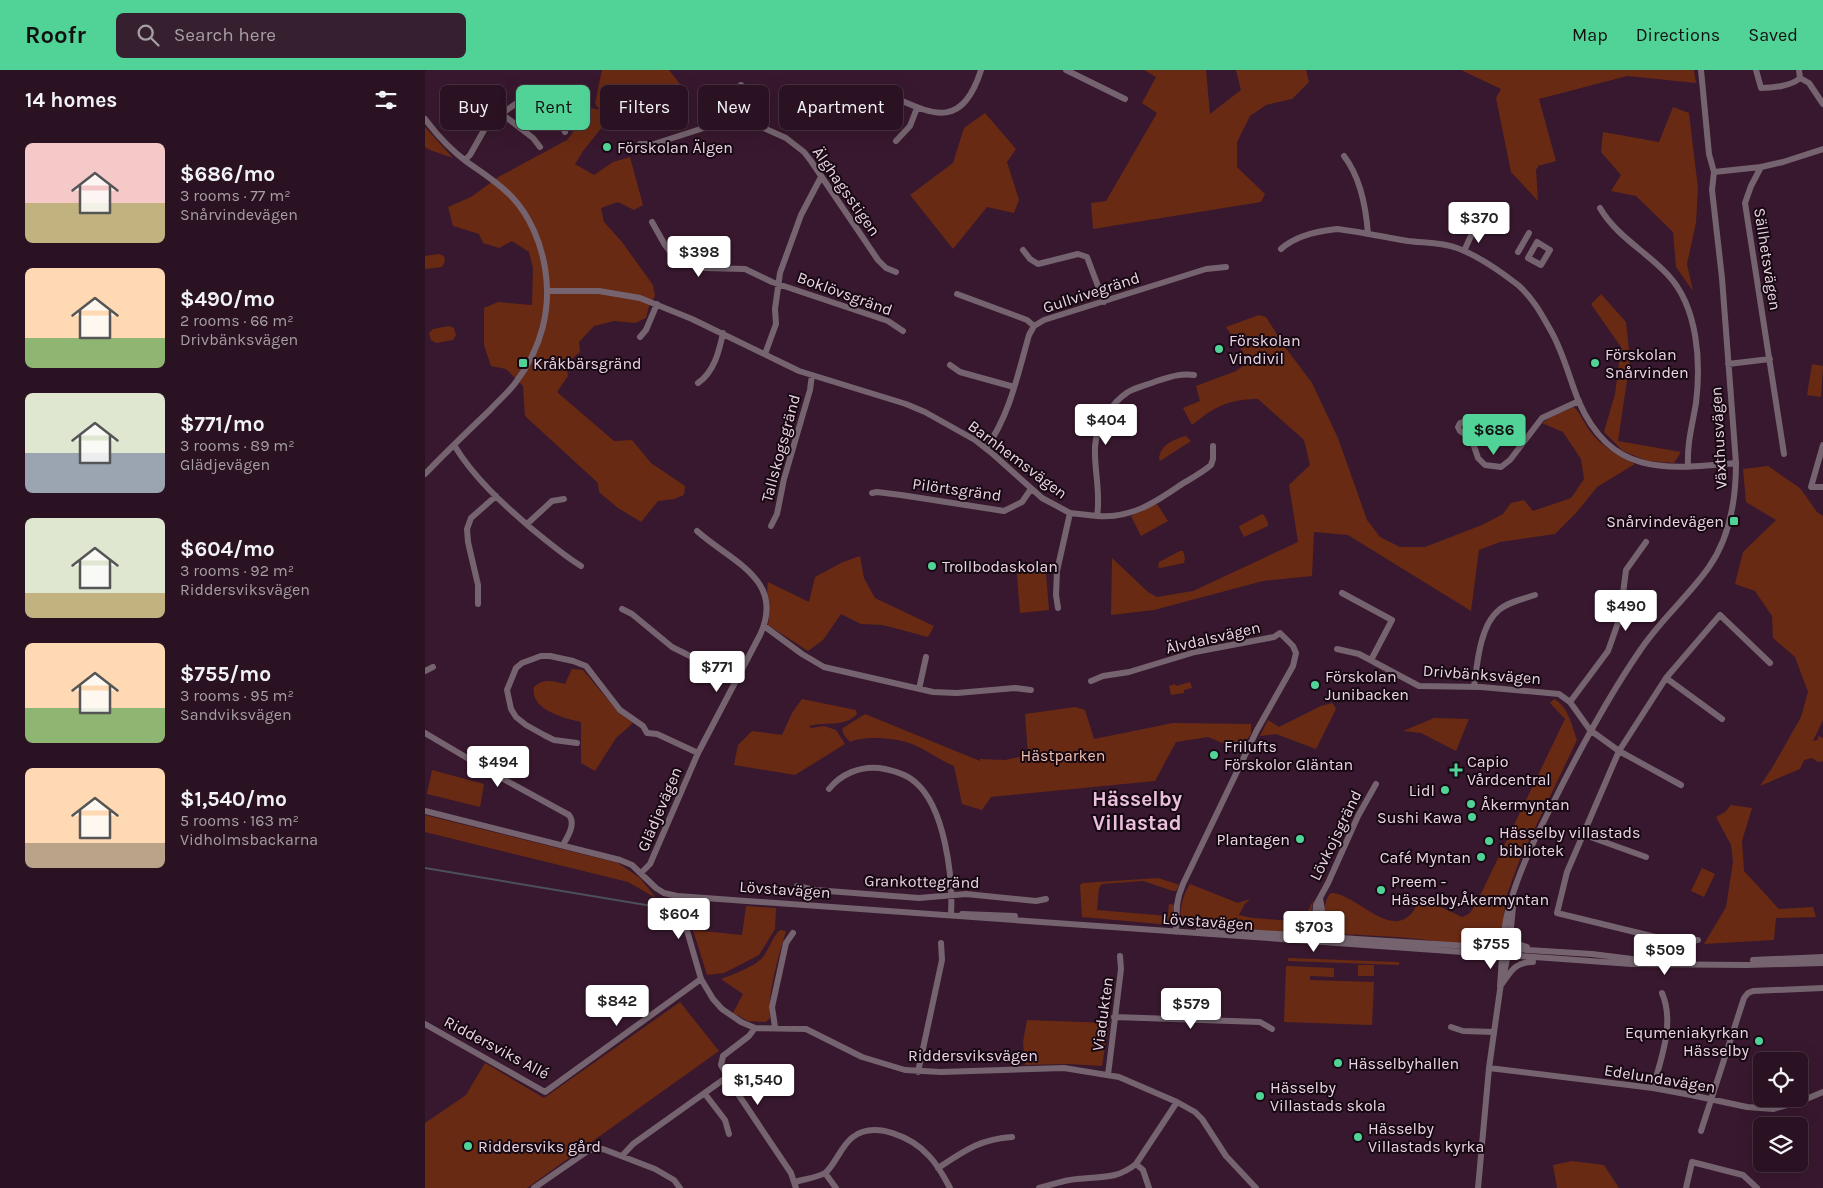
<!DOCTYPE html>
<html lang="en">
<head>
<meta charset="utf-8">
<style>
  :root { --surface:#2a1222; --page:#36202f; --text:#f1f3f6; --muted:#a59ea5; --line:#463240; --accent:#51d398 }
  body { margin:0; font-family:Karla,sans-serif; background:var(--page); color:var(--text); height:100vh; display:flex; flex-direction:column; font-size:19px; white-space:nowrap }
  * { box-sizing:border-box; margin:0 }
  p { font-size:16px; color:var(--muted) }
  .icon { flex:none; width:28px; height:28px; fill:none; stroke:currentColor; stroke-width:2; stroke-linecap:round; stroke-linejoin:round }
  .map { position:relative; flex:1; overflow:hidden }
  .panel { display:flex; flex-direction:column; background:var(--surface); width:425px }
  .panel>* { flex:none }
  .banner { position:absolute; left:15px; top:15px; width:475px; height:45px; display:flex; gap:10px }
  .fabs { position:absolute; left:1328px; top:982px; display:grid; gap:10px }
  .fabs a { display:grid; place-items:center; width:55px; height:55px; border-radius:8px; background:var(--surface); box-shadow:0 5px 20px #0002,0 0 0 1px var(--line); font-size:25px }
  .price { position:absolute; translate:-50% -42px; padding:0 11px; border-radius:5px; background:#fff; color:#222; font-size:16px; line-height:32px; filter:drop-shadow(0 1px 2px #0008) }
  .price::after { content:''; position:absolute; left:50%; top:30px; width:15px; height:11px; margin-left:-8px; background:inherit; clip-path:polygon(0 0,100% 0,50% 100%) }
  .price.active { background:var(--accent); color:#111 }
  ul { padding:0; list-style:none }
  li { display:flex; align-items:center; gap:15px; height:125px; padding:0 25px }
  li span { display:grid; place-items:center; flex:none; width:140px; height:100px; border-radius:8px; color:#555 }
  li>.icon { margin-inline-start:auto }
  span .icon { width:60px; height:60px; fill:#fffc; stroke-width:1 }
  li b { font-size:21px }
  h2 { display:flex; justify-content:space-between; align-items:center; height:60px; padding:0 25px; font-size:21px }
  .pill { padding:0 18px; border-radius:8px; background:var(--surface); box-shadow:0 5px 20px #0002,0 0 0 1px var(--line); font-size:18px; line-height:45px }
  .pill.active { background:var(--accent); color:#111 }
  header { display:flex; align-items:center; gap:30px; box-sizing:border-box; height:70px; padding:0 25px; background:var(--accent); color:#111 }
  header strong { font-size:24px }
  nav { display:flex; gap:28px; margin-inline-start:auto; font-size:18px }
  .search { width:350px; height:45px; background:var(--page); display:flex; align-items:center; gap:12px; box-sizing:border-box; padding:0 18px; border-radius:8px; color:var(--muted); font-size:19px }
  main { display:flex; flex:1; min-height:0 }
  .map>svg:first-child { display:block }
</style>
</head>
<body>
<header>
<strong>Roofr</strong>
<div class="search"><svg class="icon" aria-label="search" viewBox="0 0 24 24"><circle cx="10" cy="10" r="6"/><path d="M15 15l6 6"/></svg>Search here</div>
<nav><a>Map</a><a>Directions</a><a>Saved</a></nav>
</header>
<main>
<section class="panel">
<h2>14 homes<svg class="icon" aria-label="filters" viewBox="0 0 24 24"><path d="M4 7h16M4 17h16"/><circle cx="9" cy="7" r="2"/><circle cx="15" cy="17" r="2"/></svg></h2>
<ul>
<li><span style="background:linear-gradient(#f6c9c9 60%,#c2b280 0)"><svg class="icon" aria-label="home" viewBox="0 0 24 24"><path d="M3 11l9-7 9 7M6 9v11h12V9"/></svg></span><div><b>$686/mo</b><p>3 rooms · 77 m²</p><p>Snårvindevägen</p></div></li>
<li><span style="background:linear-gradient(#ffd9b3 70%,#8fb573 0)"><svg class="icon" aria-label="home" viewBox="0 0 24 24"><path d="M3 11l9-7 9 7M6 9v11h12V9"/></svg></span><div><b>$490/mo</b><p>2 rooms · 66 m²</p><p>Drivbänksvägen</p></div></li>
<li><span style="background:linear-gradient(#dfe7d0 60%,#9aa5b1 0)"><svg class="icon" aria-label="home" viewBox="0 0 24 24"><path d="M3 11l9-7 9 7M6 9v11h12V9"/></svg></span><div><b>$771/mo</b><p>3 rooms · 89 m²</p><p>Glädjevägen</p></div></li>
<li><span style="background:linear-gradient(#dfe7d0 75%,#c2b280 0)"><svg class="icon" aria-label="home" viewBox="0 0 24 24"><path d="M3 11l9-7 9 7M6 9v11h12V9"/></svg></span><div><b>$604/mo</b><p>3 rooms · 92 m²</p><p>Riddersviksvägen</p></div></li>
<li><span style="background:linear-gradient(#ffd9b3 65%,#8fb573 0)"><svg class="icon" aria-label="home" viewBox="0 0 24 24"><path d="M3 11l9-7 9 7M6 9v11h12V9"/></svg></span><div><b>$755/mo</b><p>3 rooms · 95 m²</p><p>Sandviksvägen</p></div></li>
<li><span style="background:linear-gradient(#ffd9b3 75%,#b9a48a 0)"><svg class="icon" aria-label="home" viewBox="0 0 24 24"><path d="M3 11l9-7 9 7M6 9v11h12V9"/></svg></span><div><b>$1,540/mo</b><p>5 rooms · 163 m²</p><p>Vidholmsbackarna</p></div></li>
</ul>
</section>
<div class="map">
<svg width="1398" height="1118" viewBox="0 0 1398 1118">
  <rect width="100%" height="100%" fill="#38182e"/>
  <!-- green -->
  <path fill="#682a13" d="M177,0H244L262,23L223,36L198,42L172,37L170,33Z
    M719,0H781L785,44L816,20L811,0H881L884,12L867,29L841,35L825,46L812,72V97L840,124L836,132L668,159L666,133L681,131L732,43L717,33L731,7Z
    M1036,0H1269L1271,13L1202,6L1114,29L1131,91L1113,96V98L1111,99L1113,131L1086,102L1071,28L1076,19Z
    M1248,37L1264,43L1273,118L1271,153L1262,194L1268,221L1251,197L1248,162L1211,126L1186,121L1196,105L1176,82L1178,62L1234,72Z
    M166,38L195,44L197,50L178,56L158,81L150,94L169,105L188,92L205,87L218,135L209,140L193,132L176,138L179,152L197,172L228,215L230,226L224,236L221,248L210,253L189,251L169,256L154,272L155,282L141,294L143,306L132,322L189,371L207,370L226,393L260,416L259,425L249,429L233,431L216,452L193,438L174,422L173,413L100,346L98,316L81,299L66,296L59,275V238L73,232L107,235L108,198L104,182L87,171L74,178L58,173L54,164L28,156L23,137L46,127L75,106L142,70Z
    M560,43L591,79L582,92L594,130L589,143L562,137L528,179L485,125L528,93L539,58Z
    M0,57L1,58L28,88L5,80L0,77Z
    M14,184L19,186L20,191L17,197L0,199V186Z
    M1176,224L1201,252L1205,290L1193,371L1256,382L1249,393L1222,391L1198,381L1179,362L1190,324L1196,277L1166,234Z
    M834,245L841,247L860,277L887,313L913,368L942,450L955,467L975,477H1000L1057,455L1078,444L1086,433L1099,430L1108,441L1146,428L1159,409L1156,389L1138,362L1117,353L1126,347L1149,337C1156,344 1159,353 1165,361C1177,377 1192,385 1210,394L1172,417L1152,442L1130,464L1075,472L1054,480L1046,541L923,465L889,462L887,506L838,511L729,540L686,545L687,488L723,522L732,527L768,521L873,472L864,415L885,395L879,370L833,329C804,329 789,337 767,355L758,338L775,331L771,316L811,301L824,291L801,257Z
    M24,256L29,258L31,265L28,270L11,273L6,270L4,263L8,259Z
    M1387,294L1398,296L1396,327L1382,325Z
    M761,366L766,371L735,391L734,389C735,375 749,369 761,366Z
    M1343,396L1375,418L1392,442L1398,446V650L1388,671L1392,670L1394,666L1398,668V691L1393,692L1387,688L1379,690L1375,699L1335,716L1347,698L1376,647L1383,622L1370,587L1348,568L1347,546L1330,521L1310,514L1318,482L1351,450L1321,432L1318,399Z
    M732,434L743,451L716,466L706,446Z
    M837,444L839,445L843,453V456L819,467L814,457L816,455Z
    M755,481H758L760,488L759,493L735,498L733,497L734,492Z
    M435,486L439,508L450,528L509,556L503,567L458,555L436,554L416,544L398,570L383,581L343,555C346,540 340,527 343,512L384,532L390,507L418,492Z
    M620,492L624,540L595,543L591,494Z
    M147,599L158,600L194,643L208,653L191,668L170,701L156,693V652C139,648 105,640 109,617C119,608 128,611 140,614Z
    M765,612L767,618L759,620V623L746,625L744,616L750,614L751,616Z
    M377,629L431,640L432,644C419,658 401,651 384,656L386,658L399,656L411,660L420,674L370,705L309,695L313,675L327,661L357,665L367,643Z
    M1129,629C1143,636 1147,656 1152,670L1095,789L1081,827L1078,854L1073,870C1054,880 1007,870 984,868C961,866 937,865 914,864C910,862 906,861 904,857C898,848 898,830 906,823C930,823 963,867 985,845C990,841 992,832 995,827L1037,847L1044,844L1051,834L1140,649L1125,633Z
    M907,633L911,638L910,641L891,679L851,664L835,666L843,650L854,657L896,636Z
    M650,637L660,640L669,669L748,653L826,654V664L814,680L783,667L751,672L730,711L566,727L557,740L537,734L529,696C514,690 502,680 487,674C472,668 440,665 425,672C421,667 416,664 418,658L440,644L555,691V689L580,690L603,685L600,644Z
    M1009,648L1044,649L1031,681L996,663L978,661Z
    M7,700L59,714L55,737L2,724Z
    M1306,735L1327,738L1317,771L1319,801L1354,839L1388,837L1391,847L1351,848L1349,870L1279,874L1301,837L1308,792L1306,775L1291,747L1300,742Z
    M0,745L193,793L215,808L231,828L203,812L0,762Z
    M1277,798L1290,804L1279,827L1266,821Z
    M733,808L752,814L754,815L751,821H748L718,811L677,814L674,818L672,840L743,846L744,834L750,835L748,853L745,855L657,847L655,815L658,813Z
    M765,814L813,833L825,829L819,835L814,845L828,848L878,852L888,830L884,857L878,861L864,863L758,856C752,843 758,825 765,814Z
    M321,836L351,838L350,859L334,885L299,903L282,905L268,860L317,865Z
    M355,860L361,861C354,885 342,924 345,948L341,952L323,951L308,943L318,924L296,909C307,905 331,896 338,887C345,878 347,867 355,860Z
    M863,888L974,892V895L863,891Z
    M933,895H949V906H933Z
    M861,896L909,898V907L885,906V910L949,912L947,955L859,952Z
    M255,932L294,981L102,1118H0V1053L41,1025L60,993L119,1028Z
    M602,950L684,953L677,996L643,994L600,995L598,972Z
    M1147,1091L1179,1095L1194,1118H1132L1128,1095Z"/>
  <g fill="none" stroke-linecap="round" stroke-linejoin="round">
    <!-- stream -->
    <path stroke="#4b5158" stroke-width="2" d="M0,798L239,838"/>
    <!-- minor -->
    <path stroke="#75646f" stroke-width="6" d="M641,0L700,29
      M1331,0L1336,18C1347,18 1367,16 1375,8L1374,0
      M1375,8L1384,13L1398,34
      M316,15L318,51
      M449,19C497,37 534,70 556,0
      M77,44L108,68L115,77
      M0,49C12,65 26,80 42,92C58,103 74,113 87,127C105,146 116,173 120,198C127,239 116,279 91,312C84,322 73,331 65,340C43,361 21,382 0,404
      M471,71L485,56L492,38
      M215,74H229L288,55L318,51L332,55L361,68L379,82L386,91L453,190L461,198L471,202
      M919,86C936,108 941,137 943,164
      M40,90L45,85L63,53L92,33L100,31L107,32L135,52L140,62
      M1336,97L1326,116L1320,133L1359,384
      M1289,102L1336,97L1358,92L1398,79
      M1175,138C1191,166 1222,182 1243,205C1273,237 1276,292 1271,333C1267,357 1262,372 1263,397
      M227,152L240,175L247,184L257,191L279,198L320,199L347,212L463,251L478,261
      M1112,172L1125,180L1116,195L1103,188Z
      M856,179C870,166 893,161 912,159C936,162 959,167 983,171C999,173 1017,172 1032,178C1054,186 1075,201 1093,215C1108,228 1117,245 1126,261C1139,284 1144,308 1154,332C1187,407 1242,399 1311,393
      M598,180L605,189L613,194L653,184L662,187L679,232
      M1039,181L1050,157
      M1093,182L1104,163
      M123,221H174L215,228L267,249L374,301L481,334L500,342L550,370L569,385L617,428L645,443L632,501L631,525L633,538
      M532,224L602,250L609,256
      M215,267L221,260L232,234
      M340,284L351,254L350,239L355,203L376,145L396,107
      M1303,294L1345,289
      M525,295L535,302L589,317
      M273,313C289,302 294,282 298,263
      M1046,368L1035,361L1033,357L1035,353L1038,352L1042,355L1053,388L1060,395L1076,397L1085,390L1117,348L1154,331
      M29,375C49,408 78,434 107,459C123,472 138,485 156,496
      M1398,375L1386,417H1398
      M561,378C585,345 593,303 604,265L609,256L619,250L781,199L801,197
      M447,423L452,422L476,425L579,441L597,432L606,419
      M645,443L672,446C676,423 669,400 670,377C671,357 686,333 703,322C712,317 722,315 732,311C745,307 755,303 769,305
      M672,446C706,449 731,432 757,414C767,408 778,402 786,395L788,389V376
      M102,454L127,431L139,429
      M346,456L352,444L359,409L385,320L387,305
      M917,523L967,550L946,590
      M53,534V515L43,472L42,459L46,448L71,426
      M197,539L207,544L247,577L311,609
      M339,556L377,584L399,597L508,622L532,623L590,618L606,620
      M912,579L934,584L994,616L1056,617L1134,624L1145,632L1165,660L1194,681L1256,715
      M0,601L8,597
      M1241,608L1297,649
      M666,611L678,606L704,602L770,582L849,567L855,563L868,576L871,583L868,596L832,660L758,814L754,825L752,835L751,862
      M1049,617C1052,594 1055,555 1074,540C1083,532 1098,529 1110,525
      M494,619L501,587
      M1145,632L1183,581L1195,547L1201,500L1221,472
      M0,663L71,705L144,745C151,754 143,766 138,775
      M152,673L129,670L119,665L101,655L91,647L86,639L82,620L91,598L97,593L116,586H125L148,591L161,596L195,640L218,656L222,663L232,664L273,683
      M404,719C416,704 435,696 454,698C467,700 480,703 490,712C520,737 528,807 526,844
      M0,741L195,790L207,795L231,818L239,823L252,826L1207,894L1321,895L1398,893
      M1157,764L1221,787
      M216,803L225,794L273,683L335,565C361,509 305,491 272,461
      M372,816L390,820L494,828L541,824L611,831L621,829
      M252,826L276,909L288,929L297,939L316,952L330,958L381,959L437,987L480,1000L516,1002L639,998L694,1007L752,1032L770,1042L777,1049L801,1086L831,1118
      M895,828C898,842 899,861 891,873L889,866L891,835L903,813L933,746L951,714
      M537,844L590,846
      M774,859L1167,884L1207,889L1260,891
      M1087,862L1093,874L1102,877
      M1273,870L1255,873L1132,843L1142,802L1194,681L1241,608L1295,545L1345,593
      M1328,890L1398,887
      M1079,904L1084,879L1088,837
      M1076,915C1086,902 1089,892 1108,892
      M1075,916C1077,893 1077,868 1082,845C1091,806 1110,768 1128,733C1154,681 1181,630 1214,582C1234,551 1263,527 1284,497C1305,467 1311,428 1311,393L1297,208L1287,120L1289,102L1284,84L1276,0
      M689,947L835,952L847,959
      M0,954L120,1022L276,909
      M350,957L347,937L361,873L368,863
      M1026,957L1038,961L1069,962
      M330,958L324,966L298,986L296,995L313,1024L366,1103L371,1118
      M1064,998L1228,1018L1266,1025L1322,1037L1348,1039L1379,1030L1398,1022
      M493,1002L517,890L516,873
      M683,1005L696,899L695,886
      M1228,1018C1236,989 1250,953 1237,923
      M280,1024L300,1050L304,1064
      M1276,1061L1319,928L1323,923L1328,921L1398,918
      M197,1086L208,1074L302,1007
      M711,1094L718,1100L724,1118
      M513,1098C539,1081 555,1069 587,1067
      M400,1103L411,1118
      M370,1112C379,1109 391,1108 400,1103C409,1097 417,1074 428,1067C450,1050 488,1068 504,1086C513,1095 519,1107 525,1118
      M109,1118L164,1080L178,1079L230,1099L249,1110L255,1118
      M614,1118C626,1115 639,1110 652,1109C676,1106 691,1110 711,1094L752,1032
      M1053,1118L1064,998L1076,913
      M1261,1118L1267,1092L1318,1105L1332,1118"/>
  </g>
  <!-- markers -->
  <g fill="#51d398" stroke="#170913" stroke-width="2">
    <circle cx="182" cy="77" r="5"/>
    <circle cx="794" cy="279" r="5"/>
    <rect x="93" y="288" width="10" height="10" rx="2.5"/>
    <circle cx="1170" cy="293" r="5"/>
    <rect x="1304" y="446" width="10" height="10" rx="2.5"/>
    <circle cx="507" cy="496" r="5"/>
    <circle cx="890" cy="615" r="5"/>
    <circle cx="789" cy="685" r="5"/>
    <path d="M1028.5 692.5h5v5h5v5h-5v5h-5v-5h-5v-5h5z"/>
    <circle cx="1020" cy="720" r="5"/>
    <circle cx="1046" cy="734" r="5"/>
    <circle cx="1047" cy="747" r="5"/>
    <circle cx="875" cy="769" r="5"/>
    <circle cx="1064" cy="771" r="5"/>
    <circle cx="1056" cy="787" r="5"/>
    <circle cx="956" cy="820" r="5"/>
    <circle cx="1334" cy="971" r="5"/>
    <circle cx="913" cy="993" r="5"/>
    <circle cx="835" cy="1026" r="5"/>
    <circle cx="933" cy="1067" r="5"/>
    <circle cx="43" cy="1076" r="5"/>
  </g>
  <g text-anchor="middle" stroke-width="4" stroke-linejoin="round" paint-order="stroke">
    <!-- poi labels -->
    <g font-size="16" fill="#ecd5e3" stroke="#170913" text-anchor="start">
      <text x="192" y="83">Förskolan Älgen</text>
      <text x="804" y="276">Förskolan<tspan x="804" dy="18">Vindivil</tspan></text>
      <text x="1180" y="290">Förskolan<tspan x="1180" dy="18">Snårvinden</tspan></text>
      <text x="108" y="299">Kråkbärsgränd</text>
      <text x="1299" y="457" text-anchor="end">Snårvindevägen</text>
      <text x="517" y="502">Trollbodaskolan</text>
      <text x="900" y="612">Förskolan<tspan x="900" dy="18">Junibacken</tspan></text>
      <text x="799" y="682">Frilufts<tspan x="799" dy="18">Förskolor Gläntan</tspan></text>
      <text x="1042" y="697">Capio<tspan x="1042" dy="18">Vårdcentral</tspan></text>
      <text x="1010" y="726" text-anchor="end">Lidl</text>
      <text x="1056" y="740">Åkermyntan</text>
      <text x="1037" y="753" text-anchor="end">Sushi Kawa</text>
      <text x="1074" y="768">Hässelby villastads<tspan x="1074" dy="18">bibliotek</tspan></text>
      <text x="865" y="775" text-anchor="end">Plantagen</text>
      <text x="1046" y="793" text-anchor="end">Café Myntan</text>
      <text x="966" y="817">Preem -<tspan x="966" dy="18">Hässelby,Åkermyntan</tspan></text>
      <text x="1324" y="968" text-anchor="end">Equmeniakyrkan<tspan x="1324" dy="18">Hässelby</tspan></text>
      <text x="923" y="999">Hässelbyhallen</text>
      <text x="845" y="1023">Hässelby<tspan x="845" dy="18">Villastads skola</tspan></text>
      <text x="943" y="1064">Hässelby<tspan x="943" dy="18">Villastads kyrka</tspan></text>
      <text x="53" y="1082">Riddersviks gård</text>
    </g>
    <!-- street labels -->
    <g font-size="16" fill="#ecd5e3" stroke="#170913">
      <text transform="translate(422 121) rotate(55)" y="6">Älghagsstigen</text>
      <text transform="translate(1343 189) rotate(81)" y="6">Sällhetsvägen</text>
      <text transform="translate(666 222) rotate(-18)" y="6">Gullvivegränd</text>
      <text transform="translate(420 223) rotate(20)" y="6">Boklövsgränd</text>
      <text transform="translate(1293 368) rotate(-93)" y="6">Växthusvägen</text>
      <text transform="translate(355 378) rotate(-75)" y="6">Tallskogsgränd</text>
      <text transform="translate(593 389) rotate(37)" y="6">Barnhemsvägen</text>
      <text transform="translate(532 419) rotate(8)" y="6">Pilörtsgränd</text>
      <text transform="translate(788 567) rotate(-13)" y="6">Älvdalsvägen</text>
      <text transform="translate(1057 604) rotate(4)" y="6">Drivbänksvägen</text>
      <text transform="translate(234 739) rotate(-67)" y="6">Glädjevägen</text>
      <text transform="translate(910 765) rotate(-64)" y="6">Lövkojsgränd</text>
      <text transform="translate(497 811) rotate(1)" y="6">Grankottegränd</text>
      <text transform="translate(360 819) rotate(4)" y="6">Lövstavägen</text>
      <text transform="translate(783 851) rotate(4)" y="6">Lövstavägen</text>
      <text transform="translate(677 944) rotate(-82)" y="6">Viadukten</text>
      <text transform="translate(72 977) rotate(28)" y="6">Riddersviks Allé</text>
      <text x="548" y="991">Riddersviksvägen</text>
      <text transform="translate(1235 1008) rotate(9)" y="6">Edelundavägen</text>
    </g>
    <!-- park labels -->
    <g font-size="16" fill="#f1beac" stroke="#170913">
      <text x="638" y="691">Hästparken</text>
    </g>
    <!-- district labels -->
    <g font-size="21" font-weight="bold" fill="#ecc0dc" stroke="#170913">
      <text x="712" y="736">Hässelby<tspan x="712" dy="24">Villastad</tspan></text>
    </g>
  </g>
</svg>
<div class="fabs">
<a><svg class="icon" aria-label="locate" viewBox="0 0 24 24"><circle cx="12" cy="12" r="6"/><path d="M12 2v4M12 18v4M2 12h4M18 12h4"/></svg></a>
<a><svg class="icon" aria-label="layers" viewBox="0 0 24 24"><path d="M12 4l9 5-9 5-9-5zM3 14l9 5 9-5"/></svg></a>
</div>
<b class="price" style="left:1054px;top:174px">$370</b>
<b class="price" style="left:274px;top:208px">$398</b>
<b class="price" style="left:681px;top:376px">$404</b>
<b class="price active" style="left:1069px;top:386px">$686</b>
<b class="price" style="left:1201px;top:562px">$490</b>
<b class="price" style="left:292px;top:623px">$771</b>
<b class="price" style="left:73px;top:718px">$494</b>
<b class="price" style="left:254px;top:870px">$604</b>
<b class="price" style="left:889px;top:883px">$703</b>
<b class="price" style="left:1066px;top:900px">$755</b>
<b class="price" style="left:1240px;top:906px">$509</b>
<b class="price" style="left:192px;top:957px">$842</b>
<b class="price" style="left:766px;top:960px">$579</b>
<b class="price" style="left:333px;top:1036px">$1,540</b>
<div class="banner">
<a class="pill">Buy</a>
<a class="pill active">Rent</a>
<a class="pill">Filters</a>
<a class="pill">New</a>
<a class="pill">Apartment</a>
</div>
</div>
</main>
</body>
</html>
